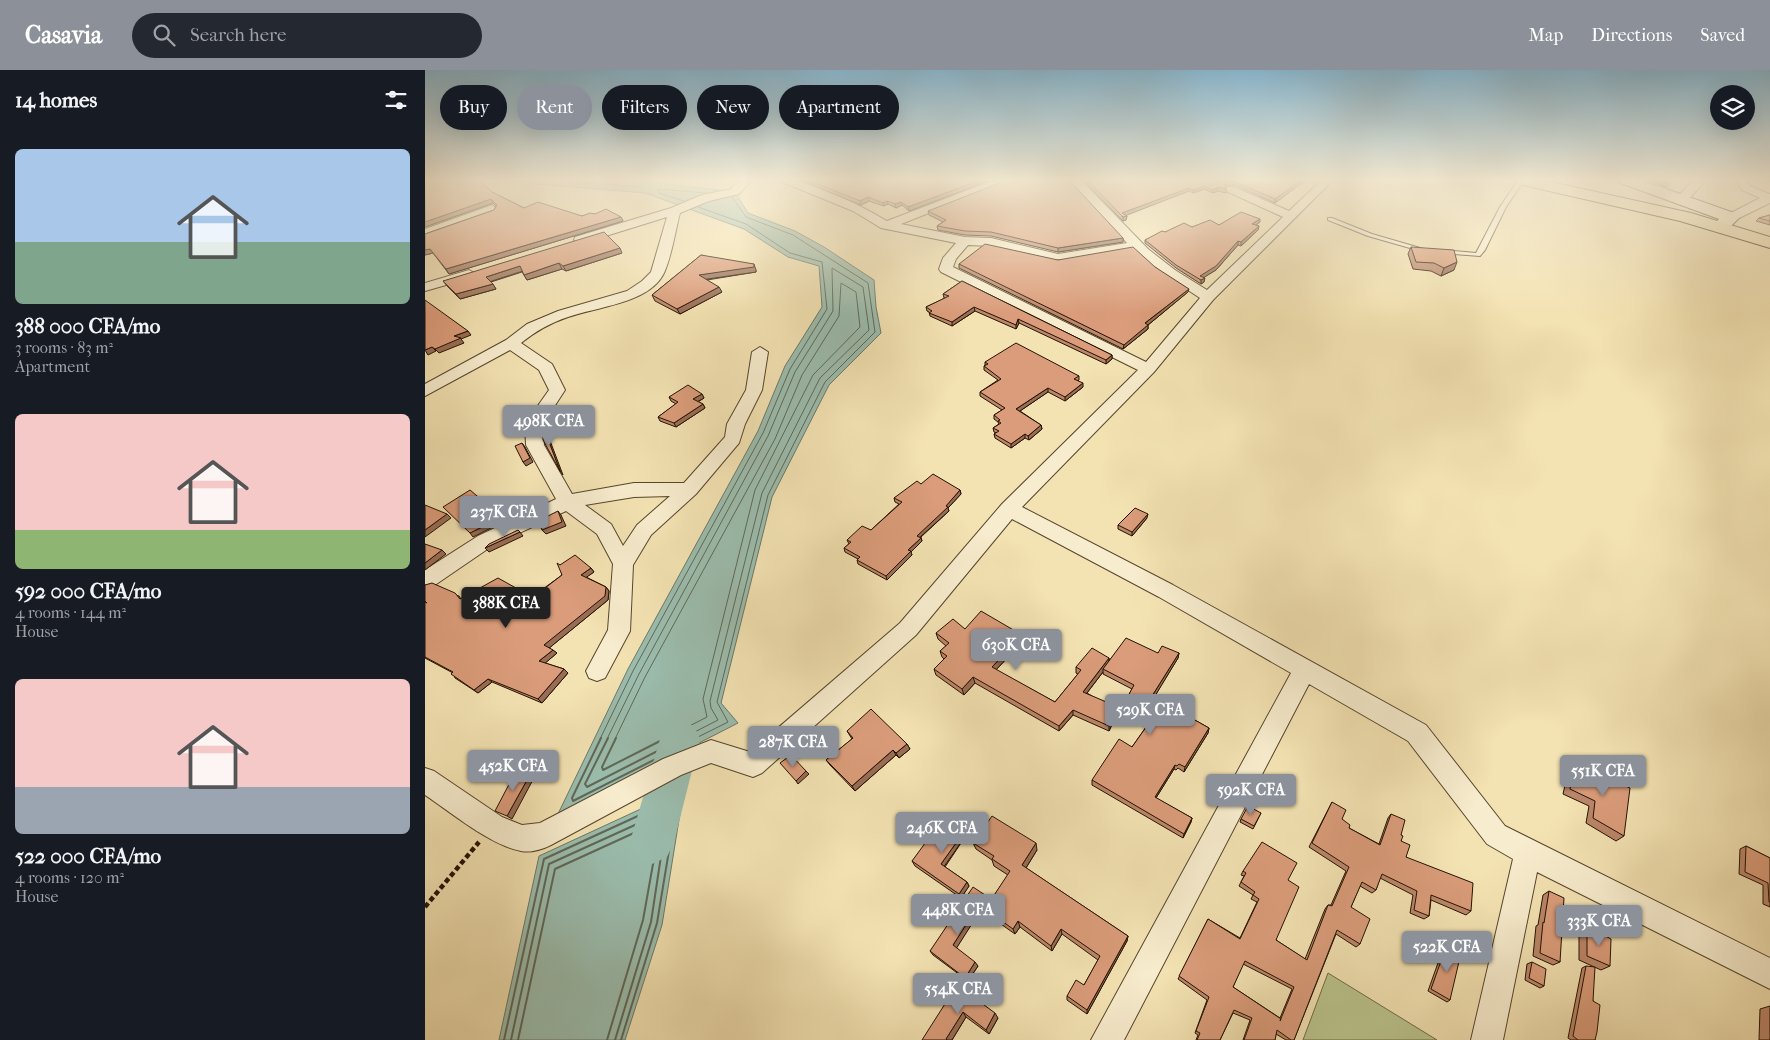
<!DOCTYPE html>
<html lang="en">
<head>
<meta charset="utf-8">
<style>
  :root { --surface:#171b24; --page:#242831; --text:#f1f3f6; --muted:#9ea1a6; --accent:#8c9099 }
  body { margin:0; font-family:"IM FELL French Canon",serif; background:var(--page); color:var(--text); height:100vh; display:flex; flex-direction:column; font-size:19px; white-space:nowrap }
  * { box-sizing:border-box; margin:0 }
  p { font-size:16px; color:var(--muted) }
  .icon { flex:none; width:28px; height:28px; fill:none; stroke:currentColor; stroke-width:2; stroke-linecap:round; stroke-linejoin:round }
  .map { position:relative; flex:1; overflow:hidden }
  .drawer { display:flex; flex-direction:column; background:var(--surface); width:425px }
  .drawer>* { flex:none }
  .guide { position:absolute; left:15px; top:15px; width:475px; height:45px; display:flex; gap:10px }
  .tools { position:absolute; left:1285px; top:15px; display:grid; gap:10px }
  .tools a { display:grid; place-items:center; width:45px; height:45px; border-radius:50%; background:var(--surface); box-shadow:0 5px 20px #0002; font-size:25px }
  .price { position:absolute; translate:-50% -42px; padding:0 11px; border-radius:5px; background:var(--accent); color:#fff; font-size:16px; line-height:32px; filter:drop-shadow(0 1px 2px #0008) }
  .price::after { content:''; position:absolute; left:50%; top:30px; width:15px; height:11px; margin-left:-8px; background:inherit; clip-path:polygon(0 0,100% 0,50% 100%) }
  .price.selected { background:#222; color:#fff }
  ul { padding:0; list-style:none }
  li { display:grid; align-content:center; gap:10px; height:265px; padding:0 15px }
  li span { display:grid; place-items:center; height:155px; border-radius:8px; color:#555 }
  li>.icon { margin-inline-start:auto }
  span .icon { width:90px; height:90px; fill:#fffc; stroke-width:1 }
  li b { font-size:21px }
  h2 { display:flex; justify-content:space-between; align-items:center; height:60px; padding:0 15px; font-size:21px }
  .chip { padding:0 18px; border-radius:22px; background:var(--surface); box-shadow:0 5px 20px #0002; font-size:18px; line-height:45px }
  .chip.selected { background:var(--accent); color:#fff }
  header { display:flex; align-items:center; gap:30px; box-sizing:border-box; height:70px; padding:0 25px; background:var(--accent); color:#fff }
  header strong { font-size:24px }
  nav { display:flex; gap:28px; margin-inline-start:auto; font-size:18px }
  .search { width:350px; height:45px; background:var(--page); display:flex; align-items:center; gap:12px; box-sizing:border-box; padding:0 18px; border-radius:28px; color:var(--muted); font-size:19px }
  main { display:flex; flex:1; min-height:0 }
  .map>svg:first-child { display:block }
</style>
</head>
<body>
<header>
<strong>Casavia</strong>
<div class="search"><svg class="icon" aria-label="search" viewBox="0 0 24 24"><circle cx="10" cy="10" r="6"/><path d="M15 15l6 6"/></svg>Search here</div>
<nav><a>Map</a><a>Directions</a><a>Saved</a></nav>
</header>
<main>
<section class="drawer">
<h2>14 homes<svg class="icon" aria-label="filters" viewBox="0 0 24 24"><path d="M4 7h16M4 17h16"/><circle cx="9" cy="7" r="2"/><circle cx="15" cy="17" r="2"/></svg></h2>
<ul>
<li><span style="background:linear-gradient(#a9c7e8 60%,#7fa58c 0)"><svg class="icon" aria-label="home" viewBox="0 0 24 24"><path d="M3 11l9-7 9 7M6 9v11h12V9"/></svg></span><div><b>388 000 CFA/mo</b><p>3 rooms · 83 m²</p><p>Apartment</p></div></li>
<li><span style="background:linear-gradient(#f6c9c9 75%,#8fb573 0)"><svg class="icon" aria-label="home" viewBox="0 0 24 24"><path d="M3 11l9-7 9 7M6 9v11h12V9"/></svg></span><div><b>592 000 CFA/mo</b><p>4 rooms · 144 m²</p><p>House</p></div></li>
<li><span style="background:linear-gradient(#f6c9c9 70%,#9aa5b1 0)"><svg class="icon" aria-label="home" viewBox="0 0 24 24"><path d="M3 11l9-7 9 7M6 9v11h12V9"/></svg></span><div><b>522 000 CFA/mo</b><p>4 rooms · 120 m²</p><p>House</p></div></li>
</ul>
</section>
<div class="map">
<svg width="1345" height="970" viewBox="0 0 1345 970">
  <rect width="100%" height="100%" fill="#f3e2b2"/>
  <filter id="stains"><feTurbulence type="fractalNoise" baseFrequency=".004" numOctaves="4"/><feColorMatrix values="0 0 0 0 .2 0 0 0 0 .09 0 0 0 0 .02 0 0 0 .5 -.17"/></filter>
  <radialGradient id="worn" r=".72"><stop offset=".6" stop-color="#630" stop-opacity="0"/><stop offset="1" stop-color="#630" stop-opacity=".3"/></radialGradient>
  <!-- green -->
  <path fill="#bac38c" stroke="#6e6a46" d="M903,903L1012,970H878Z"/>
  <!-- water -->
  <path fill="#9bbdae" stroke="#6b7968" d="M85,109H201L310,122L323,143L370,161L399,177L449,210L451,237L456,263L404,315L347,427L296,633L313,653L132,746L203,599L333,361L360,296L397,237L394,196L363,187L319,159L220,123L112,114Z
    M259,719L237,855L200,970H74L114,786Z"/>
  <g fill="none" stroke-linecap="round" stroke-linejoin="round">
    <!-- shore-far1 -->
    <path stroke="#5f6857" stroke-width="1" d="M109,109L214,117L217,115L215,109
      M259,131L234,123L233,119L281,123
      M175,669L208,601L338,363L365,299L402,239L397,192L365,183L321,154L273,137
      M182,669L214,604L343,366L370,302L408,241L407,198L438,217L444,260L395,308L337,423L285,631L286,638L293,650L256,669
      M190,669L220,607L350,369L377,305L414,246L416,213L431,222L435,257L388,305L330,420L278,629L282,647L239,669
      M269,669L303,652L292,632L343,425L400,312L450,262L443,213L368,165L321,147L307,127"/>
    <!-- shore -->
    <path stroke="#5f6857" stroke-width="2" d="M176,668L147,728L148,731L272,668
      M183,668L160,714L162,717L258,668
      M191,668L177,697L178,700L241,668
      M79,970L119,789L250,729L252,732L232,853L196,970
      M86,970L124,794L243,740L226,852L190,970
      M93,970L130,799L233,752L235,755L218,850L182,970"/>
    <!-- river -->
    <path fill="#9bbdae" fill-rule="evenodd" d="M255,651L269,656L275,669L249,772L242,787L227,794L212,787L205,772L235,669L241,656Z"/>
    <defs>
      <path id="lane" d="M1094,109H1100L1081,137L1060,180L1055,186L1016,183L1015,182L1018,180L1051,183L1075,137Z
        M903,148H907L947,164L1002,180L999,182L943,166L903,150Z"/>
      <path id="street" d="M315,109H327L314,124L284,131L255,143C250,162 247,185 239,203C225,233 171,237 143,247C125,253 111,261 96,273L127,294L140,320L118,354L119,375L147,424L209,413H259L300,367L302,354L321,320L327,282L335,277L343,282L337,320L320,354L314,373L271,424L226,465L208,495L205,561L180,608L172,611L164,608L161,601L183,560L188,494L172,464L141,441L67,476L7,517L0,519V500L53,466L131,429L101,375L100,354L124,320L114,300L85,280L0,326V314L81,270L102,254L133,241L202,221L217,211L226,202L242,147L155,174L149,170L150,167L246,138L277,125L306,119ZM245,426L212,455L198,476L186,454L160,435L209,427Z
        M350,109C379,106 436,136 462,151L572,109H586L585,111L476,154L540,167L566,168L633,184L702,173L643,109H655L723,179L750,200L782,220L858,147L801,121V117H809L864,141L898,109H909L788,230L729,302L597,437L748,515L1001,655L1080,756L1345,888V919L1112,802L1078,970H1046L1088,789L1062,774L983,671L884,614L699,970H666L866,603L734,527L587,449L491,565L337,703L328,707L286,693L256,705L126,775C118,779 106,783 96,781C65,775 27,743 0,725V698L9,701L77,747L97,755L115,753L238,689L286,670L325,682L475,553L577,434L713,300L516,202L514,199L518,188L531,173L456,158L428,141ZM543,175L566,176L633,192L708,179L731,199L775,228L721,292L528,197L531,189Z
        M1270,109H1282L1260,133H1252V127Z
        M1310,109H1320L1325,116L1345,124V133L1306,152L1300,148L1302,145L1335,128L1317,120Z
        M67,135L73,139L71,142L0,167V159Z
        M44,200L51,204L49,207L0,221V213Z"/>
      <path id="secondary" d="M1191,109H1213L1312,144L1314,148L1301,161H1289L1286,157L1294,149L1193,112Z"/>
      <path id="highway" d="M1086,109H1113L1266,143L1345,167V178L1255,151L1094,114Z"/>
    </defs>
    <!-- lane casing -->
    <use href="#lane" stroke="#57462c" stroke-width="2"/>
    <!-- street casing -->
    <use href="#street" stroke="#57462c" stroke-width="2"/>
    <!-- secondary casing -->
    <use href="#secondary" stroke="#231200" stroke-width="2"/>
    <!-- highway casing -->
    <use href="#highway" stroke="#231200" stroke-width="2"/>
    <!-- path -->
    <path stroke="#231200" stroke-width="4.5" stroke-dasharray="5 3" stroke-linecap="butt" d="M0,837L54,772"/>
    <!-- lane -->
    <use href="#lane" fill="#f7eccd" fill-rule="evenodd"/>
    <!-- street -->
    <use href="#street" fill="#f7eccd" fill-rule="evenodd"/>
    <!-- secondary -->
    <use href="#secondary" fill="#f7eccd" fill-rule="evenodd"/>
    <!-- highway -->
    <use href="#highway" fill="#f3e2b2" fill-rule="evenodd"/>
  </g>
  <!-- wall -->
  <path fill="#bb8669" stroke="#231200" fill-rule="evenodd" d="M372,109H568L484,141L477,135L471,138L463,134L459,136L444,131L436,135Z
    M657,109H882L850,133L810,115H801L800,116L801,119V123L793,121L788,123L779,119L768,123L764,121L700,145L702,146L701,150L698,151Z
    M1219,109H1246L1242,117Z
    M67,122L99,138L157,146L170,144L196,147L198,151L24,204L8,183L0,185V164L69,140L71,136L68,133L0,157Z
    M503,141L698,168V172L633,182L566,166L540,165L513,160L512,156L518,152L504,145Z
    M1345,145V155L1331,151L1334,148Z
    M835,152L830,155L834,156L833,160L816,176L813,175L791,200L778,207L779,212L776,214L751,198L720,173V170L740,162L767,157Z
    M986,177L1029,200L1016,206L1006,201L988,199L983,184Z
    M197,183L141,201L137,199L102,210L97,202L66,212L71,219L35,229L22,216L18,211Z
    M276,185L331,200V202L282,210L297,222L255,244L230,231L227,225Z
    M633,190L730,197L763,222L723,255V259L698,279L534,198V194Z
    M537,211L687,285V289L681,294L594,253L591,259L550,241L527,256L505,246L504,242L502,241L501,237L520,228H519L518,224Z
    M560,292L654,306V310H653L658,317L640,331L623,322L595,341L616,355L617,359L604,370L600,368L586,378L570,368L569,364L571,363L569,362L568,358L574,354L573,352L569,349V345L577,340L555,326V322L573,310L559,300V296L560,295Z
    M277,324L279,328L273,332L278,334L280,338L251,357L235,351L233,347L251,334L246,331L244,327Z
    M496,414L535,420L536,424L523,438L524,441L496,467L497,471L486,482L487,485L462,510L433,494L432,490L433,489L420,482L419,478L424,474L422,470L446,460L474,434L470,432L469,428Z
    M722,448L707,466L693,459V455Z
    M135,495L166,498L169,502L161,507L181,517L184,521L183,530L124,578L132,583L120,593L139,599L143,603L117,633L67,612L53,623L30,608L28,603L0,588V515L34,526L36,529L107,527L137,505Z
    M540,559L598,571L571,600L630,632L653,604L651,603V597L684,588V590L733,583H754L753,588L729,627L784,658L783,663L759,702L753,698L751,700L749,699L731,728L767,748L766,752L758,768L667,715V710L707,677L728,647L702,632V628L707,619L678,604V602L662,623L693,642L684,661L648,645L634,661L550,613L539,625L511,605L509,599L519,589L517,587L515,581L521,576L513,569L511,563Z
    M422,661L482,674L485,679L474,688L471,685L430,721L405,695L401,690L427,669Z
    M1150,692L1199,766L1191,771L1161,753L1164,736L1138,724L1144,698Z
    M907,732L917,749L924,758L954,774L963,748L966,744L976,765V771L981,787L1046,841L1041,845L1006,830L1004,846L999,849L985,843L988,825L955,808L951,820L947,823L935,816L926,837L935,874L931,877L911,864L869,970H861L851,964L850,970H818L825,950L808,943L795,970H771L773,965L770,963L782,930L753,909L783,849L815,868L832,832L826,829L828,825L814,816L819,806L816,805L818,801L863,810L851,870L880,889L900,839L903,835H906L921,801L884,777ZM818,894L867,919L855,948L808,917Z
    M836,743L828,759L815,752L816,749Z
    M541,759L542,764L520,797L542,812L544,816L536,828L490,796L487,791Z
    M548,773L612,780L601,798L703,866L702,871L662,944L642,930V926L659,915L673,890L637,864L627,881L595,857L590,864L563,845L560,839L583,805L569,796L567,790L551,779Z
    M1321,776L1345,788V837L1338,834V815L1314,804L1315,779Z
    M1124,821L1135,892L1128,895L1108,886L1111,856L1113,855L1118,825Z
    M560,825L562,830L531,878L553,896L543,911L508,885L505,881Z
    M1162,856L1185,896L1176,900L1154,890V860Z
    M1022,874L1025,930L1022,932L1003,921L1019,876Z
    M1107,892L1119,916L1115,918L1100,910L1102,894Z
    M1161,896L1168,931L1170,970H1146L1143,968L1157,898Z
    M532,915L573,948L564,964L541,947L527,970Z
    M1345,936V970H1334L1335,939Z"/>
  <!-- shaded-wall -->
  <path fill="#996d55" stroke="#231200" d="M558,109H568L484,141L483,137Z
    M878,109H882L850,133V129Z
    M779,116V119L768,123V120Z
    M793,117V121L788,123V120Z
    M764,118V121L697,147V143Z
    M443,127L444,131L436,135L435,131Z
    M66,129L68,133L0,157V152Z
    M462,131L463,134L459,136L458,133Z
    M476,132L477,135L471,138L470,134Z
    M702,146L701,150L698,151V147Z
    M196,147L198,151L24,204L21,199Z
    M835,149V152L827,158V154Z
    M834,156L833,160L816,176V172Z
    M698,168V172L633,182V178Z
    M813,171V175L791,200L775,210V206Z
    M195,178L197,183L141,201L138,196Z
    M5,179L8,183L0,185V180Z
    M1032,192L1029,200L1016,206L1019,198Z
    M134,193L137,199L102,210L99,205Z
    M329,194L331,200V202L276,210L274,205Z
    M95,196L98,201L64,212L61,207Z
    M780,208L779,212L776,214V210Z
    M68,214L71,219L35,229L31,224Z
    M294,217L297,222L255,244L252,239Z
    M764,219L763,222L723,255V259L698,279L699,275L720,253Z
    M549,237L550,241L527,256V252Z
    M593,249L594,253L591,259V255Z
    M43,261L46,265L36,269L39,273L14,283L10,279L29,266Z
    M7,277L11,281L3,285L0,280Z
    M687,285V289L681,294V290Z
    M658,313V317L640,331V327Z
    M623,318V322L592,343L591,339Z
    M277,324L279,328L270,333L268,329Z
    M278,334L280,338L251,357L249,353Z
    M616,355L617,359L604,370L603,366Z
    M121,364L124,368L138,405L135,401Z
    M600,364V368L586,378V374Z
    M97,373L100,377L108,392L101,396L98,392Z
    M535,420L536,424L523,438L524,441L493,469L492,466Z
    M133,441L136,445L141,456L121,464L117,460Z
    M22,444L26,448L0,467V460Z
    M723,444L722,448L707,466V462Z
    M77,447L80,451L48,467L45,463Z
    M95,462L98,466L64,482L60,478Z
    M496,468L497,471L486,482L487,485L462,510L461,506L483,480Z
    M17,480L21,484L0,500V493Z
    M166,498L169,502L159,509L156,505Z
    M181,517L184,521L183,530L123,579L119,575Z
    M597,565L598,571L568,603L567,597Z
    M128,580L132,583L118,595L114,591Z
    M754,583L753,588L727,631V626Z
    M684,588V594L678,599V602L658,628V622Z
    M139,599L143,603L117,633L113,629Z
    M548,607L550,613L539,625L537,619Z
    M63,609L67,612L53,623L49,620Z
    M693,637V642L684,661V656Z
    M648,640V645L634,661V656Z
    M784,658L783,663L759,702L760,697Z
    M482,674L485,679L474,688L471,683Z
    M468,680L471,685L430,721L427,716Z
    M750,695L749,699L729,731L730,727Z
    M107,701L111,704L87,749L82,746Z
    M381,701L384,704L373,714L371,711Z
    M767,748L766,752L758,768L759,764Z
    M541,759L542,764L518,798L516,794Z
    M611,773L612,780L599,801L597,795Z
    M542,812L544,816L536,828L534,824Z
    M560,825L562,830L531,879L528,875Z
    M593,851L595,857L590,864L588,859Z
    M636,859L637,864L627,881L626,876Z
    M703,866L702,871L662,944V940Z
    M550,892L553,896L543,911L540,908Z
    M538,942L541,947L527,970H522L521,969Z
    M570,943L573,948L564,964L561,960Z"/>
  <!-- building -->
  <path fill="#da9c7a" stroke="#231200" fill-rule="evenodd" d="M0,109H53L67,122L99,138L113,132L157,146L165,143L170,144L181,139L196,147L21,199L5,179L0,180V164L69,140L72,135L66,129L0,152Z
    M380,109H558L483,137L476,132L470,134L462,131L458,133L443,127L435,131Z
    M585,109H643L698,168L633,178L566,162L540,161L512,156L521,150L503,141Z
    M661,109H878L850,129L810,112L801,111L800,113L801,119L793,117L788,120L779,116L768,120L764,118L697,143L702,146L698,147Z
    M1230,109H1246L1244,114Z
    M816,142L835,149L827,154L834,156L816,172L813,171L791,196L775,206L780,208L776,210L751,195L720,170L737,161L740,162L759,153L767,157L785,150L794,155Z
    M1345,145V151L1334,148Z
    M179,162L195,178L138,196L134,193L99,205L95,196L61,207L68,214L31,224L18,211Z
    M560,174L633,190L708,177L730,197L764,219L720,253L723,255L699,275L534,194Z
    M986,177L1029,180L1032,192L1019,198L1009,193L991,192Z
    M276,185L329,194V197L274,205L294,217L252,239L227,225Z
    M537,211L687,285L681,290L593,249L591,255L549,237L527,252L504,243L507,241L501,237L524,226L518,224Z
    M0,230L43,261L29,266L36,268L10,279L7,277L0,280Z
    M591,273L654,306L649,309L658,313L640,327L623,318L591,339L616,355L603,366L600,364L586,374L569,364L574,361L568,358L576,353L573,351L575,350L569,345L580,338L555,322L576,309L559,296L563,294L560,292Z
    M263,315L277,324L268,329L278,334L249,353L233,347L253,332L244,327Z
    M121,364L135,401L118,370V365Z
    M97,373L105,388L98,392L90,376Z
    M508,404L535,420L521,436L523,437L492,466L496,468L483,480L486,481L461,506L432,490L435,487L419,478L426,472L422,470L437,456L446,460L477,432L469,428L492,411L496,414Z
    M45,420L77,447L45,463L18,437Z
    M0,435L22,444L0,460Z
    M710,438L723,444L707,462L693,455Z
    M133,441L137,452L117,460L113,451Z
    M93,460L95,462L60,478L64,474Z
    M0,474L17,480L0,493Z
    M150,485L166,498L156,505L181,517L180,526L119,575L128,580L114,591L139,599L113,629L63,609L49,620L26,604L28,602L0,587V532L2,533L0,531V515L7,513L30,523L35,529L73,508L107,527L114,518L116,521L137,505L132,493L135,495Z
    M556,541L597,565L567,597L630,632L656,600L651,597L667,578L684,588L658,622L693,637L684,656L648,640L634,656L548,607L537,619L509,599L522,586L515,581L524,573L511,563L528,549L540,559Z
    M701,568L733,583L737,576L754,583L727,626L784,658L760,697L754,694L752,696L750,695L730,727L767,748L759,764L667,710L694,669L707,677L731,643L702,628L709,615L678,599Z
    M446,639L482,674L471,683L468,680L427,716L401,690L428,668L422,661Z
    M366,685L381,701L371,711L355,693Z
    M1150,692L1205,718L1199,766L1168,748L1170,731L1145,719Z
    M91,701H107L82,746L70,741Z
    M907,732L921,740L917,749L925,755L924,758L955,775L966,744L980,750L976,765L978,766L976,771L985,775L981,787L1048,813L1046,841L1006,825L1004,846L989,840L992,821L957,804L951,820L937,812L926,837L945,849L935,874L912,860L869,970H866L852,960L850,970H819L827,948L809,940L795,970H772L775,963L771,961L784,927L754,906L783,849L815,869L834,829L828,825L830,822L816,812L821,803L818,801L837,772L872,793L863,810L874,817L851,870L882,890L903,835L907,836L924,797L887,773ZM820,891L869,917L855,951L856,949L808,917Z
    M823,736L836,743L829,756L816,749Z
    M520,746L541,759L516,794L542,812L534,824L487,791Z
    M567,746L611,773L597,795L703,866L662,940L642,926L651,910L659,915L675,886L636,859L626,876L593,851L588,859L560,839L585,801L567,789L569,786L548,773Z
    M1321,776L1345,788V832H1344L1343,813L1320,802Z
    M548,817L560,825L528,875L550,892L540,908L505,881Z
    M1124,821L1139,828L1135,892L1115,883L1118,852L1119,853Z
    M1162,856L1186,869L1185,896L1162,886Z
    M1022,874L1036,883L1025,930L1006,919Z
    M1107,892L1121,899L1119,916L1104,908Z
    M1161,896L1170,897L1168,931L1175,935L1172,962L1170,970H1153L1148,966Z
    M532,915L570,943L561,960L538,942L521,969L522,970H497Z"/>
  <!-- sky -->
  <linearGradient id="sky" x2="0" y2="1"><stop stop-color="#89b8d1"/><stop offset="0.45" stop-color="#faf2dc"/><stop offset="1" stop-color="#faf2dc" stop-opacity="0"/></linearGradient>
  <rect width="1345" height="244" fill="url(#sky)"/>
  <rect width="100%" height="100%" filter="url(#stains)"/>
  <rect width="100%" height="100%" fill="url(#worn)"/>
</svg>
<div class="tools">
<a><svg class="icon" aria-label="layers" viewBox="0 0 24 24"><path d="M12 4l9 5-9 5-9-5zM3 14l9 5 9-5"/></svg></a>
</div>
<b class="price" style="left:124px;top:377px">498K CFA</b>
<b class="price" style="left:79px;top:468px">237K CFA</b>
<b class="price selected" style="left:81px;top:559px">388K CFA</b>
<b class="price" style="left:591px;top:601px">630K CFA</b>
<b class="price" style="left:725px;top:666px">529K CFA</b>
<b class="price" style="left:368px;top:698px">287K CFA</b>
<b class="price" style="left:88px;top:722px">452K CFA</b>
<b class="price" style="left:1178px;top:727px">551K CFA</b>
<b class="price" style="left:826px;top:746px">592K CFA</b>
<b class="price" style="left:517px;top:784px">246K CFA</b>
<b class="price" style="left:533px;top:866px">448K CFA</b>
<b class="price" style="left:1174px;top:877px">333K CFA</b>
<b class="price" style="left:1022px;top:903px">522K CFA</b>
<b class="price" style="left:533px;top:945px">554K CFA</b>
<div class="guide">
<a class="chip">Buy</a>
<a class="chip selected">Rent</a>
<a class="chip">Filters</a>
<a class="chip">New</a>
<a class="chip">Apartment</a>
</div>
</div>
</main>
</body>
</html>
